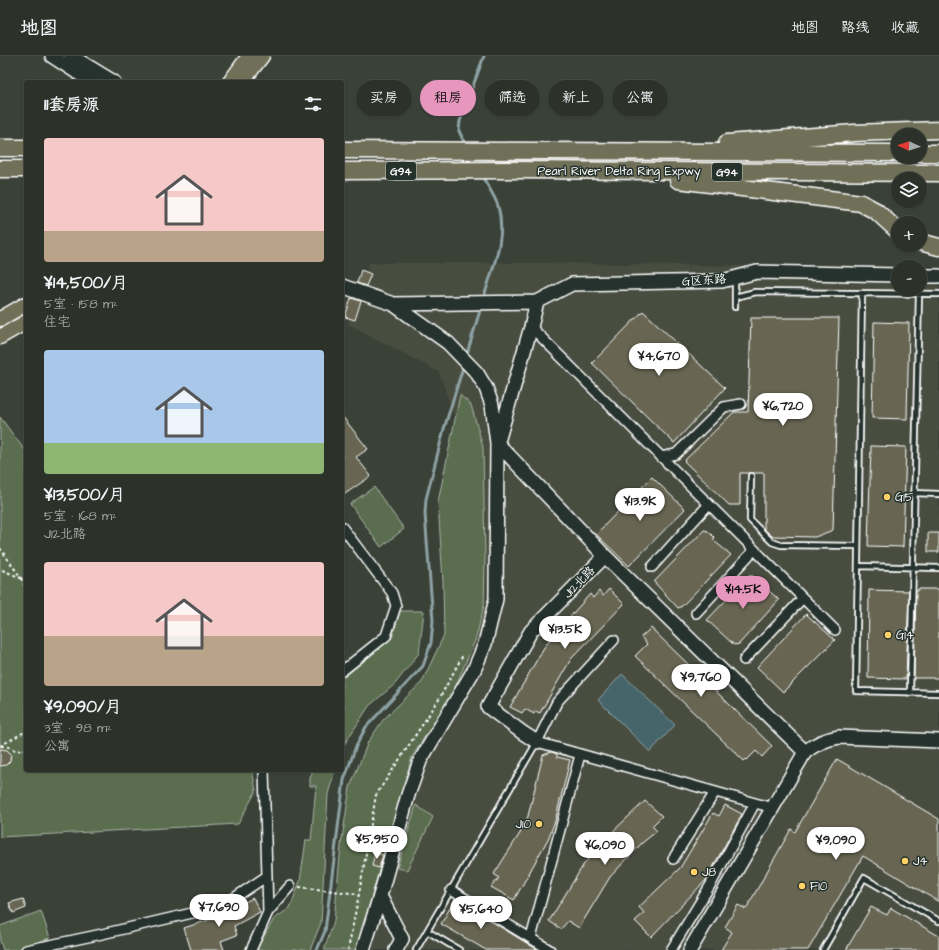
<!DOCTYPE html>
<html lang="zh">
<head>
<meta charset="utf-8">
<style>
  :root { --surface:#2c322a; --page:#343a32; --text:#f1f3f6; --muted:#a6aaa8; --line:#484d47; --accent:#e797bd }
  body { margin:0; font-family:"Architects Daughter","LXGW WenKai TC",sans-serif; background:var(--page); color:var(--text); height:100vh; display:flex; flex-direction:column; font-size:15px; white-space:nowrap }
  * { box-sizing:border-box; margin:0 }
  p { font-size:13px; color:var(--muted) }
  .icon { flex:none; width:22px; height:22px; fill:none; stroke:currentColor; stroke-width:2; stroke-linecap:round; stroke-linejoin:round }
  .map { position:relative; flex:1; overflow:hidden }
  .sheet { position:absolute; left:24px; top:24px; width:320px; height:692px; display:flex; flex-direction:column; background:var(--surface); border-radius:4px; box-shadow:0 1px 3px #0004,0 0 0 1px var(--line) }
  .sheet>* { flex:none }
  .banner { position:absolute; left:356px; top:24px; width:380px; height:36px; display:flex; gap:8px }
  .needle { width:26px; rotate:273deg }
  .fabs { position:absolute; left:891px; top:72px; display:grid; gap:8px }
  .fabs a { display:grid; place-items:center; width:36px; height:36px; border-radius:50%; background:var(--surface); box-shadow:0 1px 3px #0004,0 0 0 1px var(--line); font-size:20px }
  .price { position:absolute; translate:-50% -34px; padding:0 9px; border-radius:14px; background:#fff; color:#222; font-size:13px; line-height:26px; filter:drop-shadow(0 1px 2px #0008) }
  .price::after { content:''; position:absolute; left:50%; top:24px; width:12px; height:9px; margin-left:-6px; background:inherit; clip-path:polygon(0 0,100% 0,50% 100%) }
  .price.selected { background:var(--accent); color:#111 }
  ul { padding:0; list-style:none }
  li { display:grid; align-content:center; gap:8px; height:212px; padding:0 20px }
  li span { display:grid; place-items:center; height:124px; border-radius:4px; color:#555 }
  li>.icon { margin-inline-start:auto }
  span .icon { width:72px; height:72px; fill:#fffc; stroke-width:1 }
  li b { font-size:17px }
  h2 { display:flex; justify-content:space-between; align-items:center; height:48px; padding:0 20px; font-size:17px }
  .pill { padding:0 14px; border-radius:18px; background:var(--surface); box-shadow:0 1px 3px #0004,0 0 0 1px var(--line); font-size:14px; line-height:36px }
  .pill.selected { background:var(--accent); color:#111 }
  header { display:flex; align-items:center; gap:24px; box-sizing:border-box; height:56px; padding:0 20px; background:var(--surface); border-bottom:1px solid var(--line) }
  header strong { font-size:19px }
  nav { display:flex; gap:22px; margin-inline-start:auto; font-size:14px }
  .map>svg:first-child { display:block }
</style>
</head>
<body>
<header>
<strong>地图</strong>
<nav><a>地图</a><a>路线</a><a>收藏</a></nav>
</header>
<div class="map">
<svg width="939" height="894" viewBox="0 0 939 894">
  <rect width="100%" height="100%" fill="#3a4238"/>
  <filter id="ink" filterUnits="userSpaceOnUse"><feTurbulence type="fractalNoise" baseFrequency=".025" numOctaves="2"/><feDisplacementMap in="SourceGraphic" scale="8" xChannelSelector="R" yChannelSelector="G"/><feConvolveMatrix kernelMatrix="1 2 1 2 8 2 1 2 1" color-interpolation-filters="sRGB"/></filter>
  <g filter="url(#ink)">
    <!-- built -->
    <path fill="#484d40" d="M369,207H546L898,212V233H920V212H939V894H337L379,713L464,584L470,407L439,316L348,268Z"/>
    <!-- green -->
    <path fill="#5a6d50" stroke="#acb6a8" d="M460,339L471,349L483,391L485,502L484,550L476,582L454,634L412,701L356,894H324L334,865L341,789L350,731L368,686L383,664L422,626L444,579L443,526L438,446Z
      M0,361L26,396V714H252L256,735L238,768L0,781Z
      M374,431L404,473L381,491L350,448Z
      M400,555H424L419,597L395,628L369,650L342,692V657L345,650L342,647V623L392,582Z
      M313,714H335L328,738L321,867L310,894H256L274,863L290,852L300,825L306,784H311L316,730H310V722Z
      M416,749L433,761L407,814L397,812Z
      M41,855L50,882L17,894H3L0,885V870Z"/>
    <!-- water -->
    <path fill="#44656b" stroke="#8fa3a6" d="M622,618L675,669L650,696L598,644Z"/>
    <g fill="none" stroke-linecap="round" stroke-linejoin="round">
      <!-- stream -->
      <path stroke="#8fa3a6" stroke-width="3" d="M466,90L459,75L460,65L484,0
        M482,120C487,129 495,140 498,150C507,182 492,213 483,244
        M466,301L481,251
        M317,894L325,875L344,724L356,690L366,671L423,610L431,587L433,565L425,458L426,443L444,373L464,308"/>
    </g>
    <!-- building -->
    <path fill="#686652" stroke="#fff" d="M361,214L371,218L366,230L357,227Z
      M351,242L361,245L355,264L345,261Z
      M643,255L725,332L674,387L592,307Z
      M751,262H839L833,474L815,481L772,480L764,473V417H740V449H729L684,405L734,356H748Z
      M874,266L909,267L907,363L872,362Z
      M342,360L368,393L356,401L371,420L342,440Z
      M871,390L906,391L903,491L868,490Z
      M652,421L685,453L629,510L596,478Z
      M704,474L708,475L715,482L713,484L731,499L682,550L678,552L654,526Z
      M928,477H939V496H928Z
      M749,520H753L779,544L739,588L734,589L707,564Z
      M609,533L624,548L571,603L540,657L535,655L534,658L525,653L522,657L510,651L543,593L551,582L590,538L593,542L599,535L603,540Z
      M918,533H939V622H914L916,535H918Z
      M869,534L909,535L906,623L868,622Z
      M806,558L835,584L783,636L757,611Z
      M651,572L772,690L762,701L756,695L747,704L746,703L744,705L635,600L647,588L641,581Z
      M0,693L7,694L11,698L10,705L6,709L0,710Z
      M551,696L557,698V701L570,704L555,765L548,783L514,844L491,831L499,822L494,818L524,771L528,760L543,699Z
      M837,703L939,763V846L863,800L808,894H721L732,876L725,871L738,849L746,853L791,773L795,776Z
      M645,745L662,760L652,770L657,775L642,787L610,821L579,872L568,865L561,873L549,865L584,808L608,780Z
      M725,749L742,758L706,824L651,881L635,865L644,857L639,851L680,812L713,757L719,760Z
      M375,797L383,799L379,812L372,810Z
      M253,842L260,856L234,870L237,879L221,885L224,894H191L184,872L230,857L229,854Z
      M23,843L26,852L13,857L9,847Z
      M455,843L538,894H486L441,868Z
      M871,851L887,859L891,852L939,880V894H846Z"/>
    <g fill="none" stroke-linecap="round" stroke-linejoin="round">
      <defs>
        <path id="lane" d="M862,237L856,635L939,637
          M735,241L755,236L939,238
          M735,251V223
          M751,420L750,464L772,486L781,489L858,490
          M914,437L939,438
          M858,510L939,512
          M910,637L919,238
          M427,875L459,894
          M416,894L537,686
          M823,894L864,822L939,865"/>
        <path id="street" d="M531,271L835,574
          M661,401L676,398L724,351L741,348
          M342,471L392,537L396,550L386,580L342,615
          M652,511L709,448
          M696,557L754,494
          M614,584L557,646L537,686L773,752
          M744,604L803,542
          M673,803L715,736
          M451,834L550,894
          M268,856L290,830
          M531,882L580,699
          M26,894L102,878L205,854L228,846L267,820
          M251,894L268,856L264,714
          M671,894L711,828L755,747"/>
        <path id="secondary" d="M52,0L92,26
          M71,0L114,26
          M920,220H939
          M342,230L393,248L448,287L477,317L486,332L492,349L497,387L496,543L485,588L474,614L420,705L408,739L380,840L363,894
          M393,248L537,246L572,228L722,225L757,216L898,219
          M499,382L531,271L537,246
          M497,387L605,500L805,696
          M537,686L523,677L488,651L531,575L605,500
          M380,840L402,883L396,894
          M690,894L805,696C816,687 826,683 839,681L939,685"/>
        <path id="primary" d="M230,26L249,0
          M242,26L262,0
          M0,263L26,248
          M0,281L26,266"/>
        <path id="highway" d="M727,87L854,77L939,74
          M0,92H26
          M342,94L898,97
          M920,97H939
          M0,113H26
          M342,115L515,114L939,117
          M678,124L861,147L876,155L898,175
          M920,186L939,191"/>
      </defs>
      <!-- lane casing -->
      <use href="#lane" stroke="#fff" stroke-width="8"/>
      <!-- street casing -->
      <use href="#street" stroke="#fff" stroke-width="12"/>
      <!-- secondary casing -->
      <use href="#secondary" stroke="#fff" stroke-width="16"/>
      <!-- primary casing -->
      <use href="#primary" stroke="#fff" stroke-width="17"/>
      <!-- highway casing -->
      <use href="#highway" stroke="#fff" stroke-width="19"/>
      <!-- path -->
      <path stroke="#fff" stroke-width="2" stroke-dasharray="3 3" stroke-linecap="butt" d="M0,492L21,522L0,513
        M21,522L26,533
        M0,690L26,675
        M1,690L9,691L16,695L26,693
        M299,831L359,838
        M348,894L359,838L376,739L438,645L463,599"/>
      <!-- lane -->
      <use href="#lane" stroke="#26332d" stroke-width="4.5"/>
      <!-- street -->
      <use href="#street" stroke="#26332d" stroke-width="9"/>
      <!-- secondary -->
      <use href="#secondary" stroke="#26332d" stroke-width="13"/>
      <!-- primary -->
      <use href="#primary" stroke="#706f59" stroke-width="14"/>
      <!-- highway -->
      <use href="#highway" stroke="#706f59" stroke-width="16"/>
    </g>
  </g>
  <!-- markers -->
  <g fill="#ffd166" stroke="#26332d" stroke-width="1.5">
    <circle cx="887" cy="441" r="4"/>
    <circle cx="888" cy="579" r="4"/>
    <circle cx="539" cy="768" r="4"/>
    <circle cx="905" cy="805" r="4"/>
    <circle cx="694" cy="816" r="4"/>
    <circle cx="802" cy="830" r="4"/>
  </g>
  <g text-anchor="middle" stroke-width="3" stroke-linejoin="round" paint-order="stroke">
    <!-- shield labels -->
    <g fill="#26332d" stroke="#bec2c0" stroke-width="1">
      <rect x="386" y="106" width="30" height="18" rx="3"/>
      <rect x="712" y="107" width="30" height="18" rx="3"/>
    </g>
    <g font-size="11" font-weight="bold" fill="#fff">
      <text x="401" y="119">G94</text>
      <text x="727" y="120">G94</text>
    </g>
    <!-- street labels -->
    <g font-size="12" fill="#fff" stroke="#26332d">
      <text x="619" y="119">Pearl River Delta Ring Expwy</text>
      <text transform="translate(704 224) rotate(-4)" y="4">G区东路</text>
      <text transform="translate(579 526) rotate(-46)" y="4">J12北路</text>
    </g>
    <!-- poi labels -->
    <g font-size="12" fill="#fff" stroke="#26332d" text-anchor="start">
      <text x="895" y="445">G15</text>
      <text x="896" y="583">G14</text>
      <text x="531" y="772" text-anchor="end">J10</text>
      <text x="913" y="809">J4</text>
      <text x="702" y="820">J8</text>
      <text x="810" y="834">F10</text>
    </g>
  </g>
</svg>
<div class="fabs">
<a><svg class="needle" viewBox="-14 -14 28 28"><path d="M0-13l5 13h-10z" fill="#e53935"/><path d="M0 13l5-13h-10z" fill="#a6aaa8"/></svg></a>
<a><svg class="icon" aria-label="layers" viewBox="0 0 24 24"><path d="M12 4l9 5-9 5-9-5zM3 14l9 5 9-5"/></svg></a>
<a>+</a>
<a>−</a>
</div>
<b class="price" style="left:659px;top:321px">¥4,670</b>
<b class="price" style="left:783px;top:371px">¥6,720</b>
<b class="price" style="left:640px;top:466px">¥13.9K</b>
<b class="price selected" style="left:743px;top:554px">¥14.5K</b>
<b class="price" style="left:565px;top:594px">¥13.5K</b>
<b class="price" style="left:701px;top:642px">¥9,760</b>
<b class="price" style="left:377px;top:804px">¥5,950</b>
<b class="price" style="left:836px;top:805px">¥9,090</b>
<b class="price" style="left:605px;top:810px">¥6,090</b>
<b class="price" style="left:219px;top:872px">¥7,690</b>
<b class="price" style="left:481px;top:874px">¥5,640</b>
<div class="banner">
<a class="pill">买房</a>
<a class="pill selected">租房</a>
<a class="pill">筛选</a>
<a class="pill">新上</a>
<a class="pill">公寓</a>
</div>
<section class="sheet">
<h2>11套房源<svg class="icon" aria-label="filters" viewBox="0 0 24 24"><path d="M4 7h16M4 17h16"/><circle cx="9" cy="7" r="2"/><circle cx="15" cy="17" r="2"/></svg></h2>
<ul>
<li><span style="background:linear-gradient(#f6c9c9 75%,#b9a48a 0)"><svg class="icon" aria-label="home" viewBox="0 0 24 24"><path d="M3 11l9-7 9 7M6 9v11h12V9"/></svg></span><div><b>¥14,500/月</b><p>5室 · 158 m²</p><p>住宅</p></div></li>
<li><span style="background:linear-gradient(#a9c7e8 75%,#8fb573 0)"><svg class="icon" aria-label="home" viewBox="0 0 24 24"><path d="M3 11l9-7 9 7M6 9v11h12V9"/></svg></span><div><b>¥13,500/月</b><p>5室 · 168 m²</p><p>J12北路</p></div></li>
<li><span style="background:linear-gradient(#f6c9c9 60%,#b9a48a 0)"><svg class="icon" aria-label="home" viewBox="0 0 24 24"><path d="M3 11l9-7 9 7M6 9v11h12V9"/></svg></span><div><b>¥9,090/月</b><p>3室 · 98 m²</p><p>公寓</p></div></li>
</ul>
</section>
</div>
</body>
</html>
